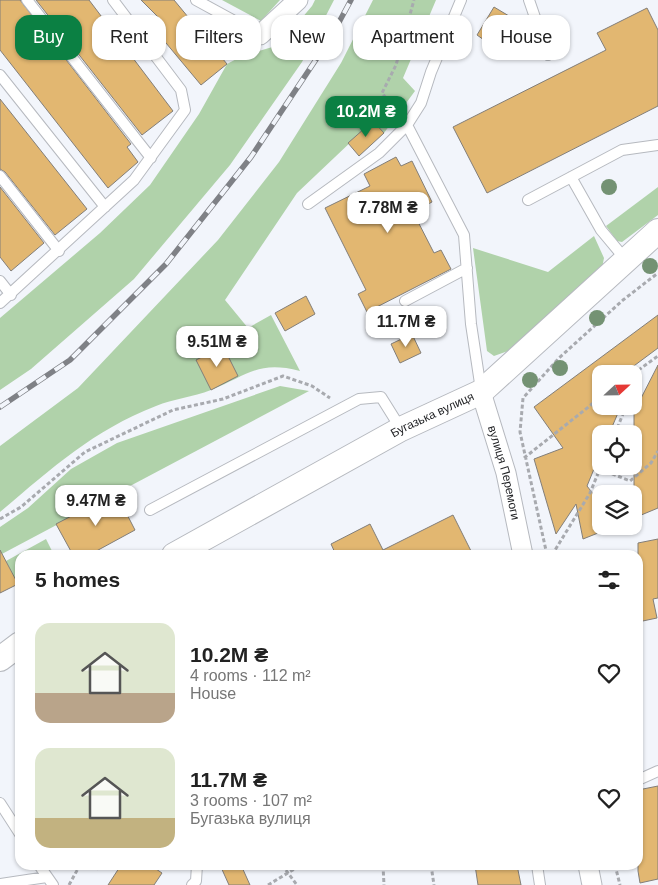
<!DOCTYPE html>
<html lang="en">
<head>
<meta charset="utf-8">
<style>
  :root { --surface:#fff; --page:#f2f2f2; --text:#222; --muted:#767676; --accent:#0b8043 }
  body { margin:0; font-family:Helvetica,sans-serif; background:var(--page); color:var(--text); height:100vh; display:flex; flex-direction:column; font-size:19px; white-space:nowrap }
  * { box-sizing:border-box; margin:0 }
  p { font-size:16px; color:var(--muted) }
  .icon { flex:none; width:28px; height:28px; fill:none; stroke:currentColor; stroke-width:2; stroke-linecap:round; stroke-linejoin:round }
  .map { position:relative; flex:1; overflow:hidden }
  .panel { position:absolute; left:15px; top:550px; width:628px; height:320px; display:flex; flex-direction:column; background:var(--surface); border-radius:15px; box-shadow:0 1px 4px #0004 }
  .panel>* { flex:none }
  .banner { position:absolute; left:15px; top:15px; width:629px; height:45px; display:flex; gap:10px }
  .needle { width:32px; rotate:68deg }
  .buttons { position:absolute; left:592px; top:365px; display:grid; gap:10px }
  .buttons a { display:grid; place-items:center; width:50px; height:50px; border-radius:10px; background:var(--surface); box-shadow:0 1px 4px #0004; font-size:25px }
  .price { position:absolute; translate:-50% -42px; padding:0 11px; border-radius:10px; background:#fff; color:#222; font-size:16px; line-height:32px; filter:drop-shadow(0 1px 2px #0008) }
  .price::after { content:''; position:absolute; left:50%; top:30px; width:15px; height:11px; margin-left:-8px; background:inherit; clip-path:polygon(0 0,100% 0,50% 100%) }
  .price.active { background:var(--accent); color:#fff }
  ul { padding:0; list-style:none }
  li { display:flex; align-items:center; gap:15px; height:125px; padding:0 20px }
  li span { display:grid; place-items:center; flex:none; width:140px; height:100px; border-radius:15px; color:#555 }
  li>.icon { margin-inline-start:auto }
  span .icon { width:60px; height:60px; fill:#fffc; stroke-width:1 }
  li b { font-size:21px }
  h2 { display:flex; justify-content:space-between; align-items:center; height:60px; padding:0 20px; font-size:21px }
  .chip { padding:0 18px; border-radius:15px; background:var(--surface); box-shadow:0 1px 4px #0004; font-size:18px; line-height:45px }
  .chip.active { background:var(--accent); color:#fff }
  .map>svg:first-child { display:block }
</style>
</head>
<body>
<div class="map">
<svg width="658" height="885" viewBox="0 0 658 885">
  <rect width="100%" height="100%" fill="#f2f5fb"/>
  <!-- green -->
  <path fill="#b0d2aa" d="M222,0H280L261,21Z
    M315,0H334L302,62L230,165L134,279L31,369L0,390V318L100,233L150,185L199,114L227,64L242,56L279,45L312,6Z
    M373,0H436L403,78L415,91L384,133L373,121L297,193L225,300L248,328L271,315L300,371C257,360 247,376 211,390C193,397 173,399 156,406C92,431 51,469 0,512V446L78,388L218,240L279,162L341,63Z
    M658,187V215L622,242L617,241L606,226Z
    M594,236L604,258L602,268L508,351L494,356L487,351L473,248L548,272Z
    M280,386L309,391L0,555V527L28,508L71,469L117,443Z
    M46,539L54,555H20V589L6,561Z"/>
  <!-- building -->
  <path fill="#e2b771" stroke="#827e79" d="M0,0H20L131,144L127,147L138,162L108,188L0,50Z
    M36,0H89L173,111L142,135Z
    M141,0H174L227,64L201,85L151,25L159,18Z
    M494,7L509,16L491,45L477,35Z
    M647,8L658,30V106L487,193L453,127L606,50L597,33Z
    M0,99L87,209L55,235L5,172L0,169Z
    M373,121L384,133L359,156L348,143Z
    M396,157L401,166L412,161L432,202L413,212L434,253L441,250L451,269L367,312L358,294L366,290L325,208L370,186L364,174Z
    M0,187L44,243L11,271L0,257Z
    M306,296L315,314L285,331L275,313Z
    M658,315V348L623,374H601V406H621L609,434H601V452L587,486L594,495L603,531L583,539L576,504L556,534L534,459L563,448L534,407Z
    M412,334L421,353L400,363L391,344Z
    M223,346L238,376L211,390L196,360Z
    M658,365V508L634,518V406H637Z
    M116,493L135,530L89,555H73L56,524Z
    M453,515L473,555H336L331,544L370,524L383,550Z
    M658,539V598L653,599L657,618L638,622V543Z
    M0,550L18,584L0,593Z
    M658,786V879L640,883L638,871V790Z
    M121,865H150L162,873L154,885H108Z
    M220,865H241L250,885H229Z
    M475,865H517L521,885H478Z"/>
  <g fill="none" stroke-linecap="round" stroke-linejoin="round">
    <defs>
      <path id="service" d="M27,0L151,158
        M196,0L260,35
        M529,0L548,55
        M0,75L105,207
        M407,125L464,235L471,324L481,390
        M0,176L59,251
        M571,177L601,230L626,260
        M528,200L622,150L658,145
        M308,204L379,153L407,125L421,103L431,72L461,0
        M0,281L11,295
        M405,301L467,268
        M0,303L134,180L185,110L181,90L113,0
        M150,510L359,399L381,397L401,429
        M638,780L658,771
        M0,803L20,834
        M39,865L53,885
        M537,865L540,885
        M0,884L47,877
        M192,885L196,881L197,865"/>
      <g id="minor">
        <path d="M260,35L298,0"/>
        <path id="s1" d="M481,392L506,473L523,555"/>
        <path d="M588,865L592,885"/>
      </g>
      <g id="tertiary">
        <path id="s2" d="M174,555L401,429L481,392L658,231"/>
        <path d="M0,659L20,644"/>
      </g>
    </defs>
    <!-- service casing -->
    <use href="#service" stroke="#b6b9bf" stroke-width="12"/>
    <!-- minor casing -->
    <use href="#minor" stroke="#b6b9bf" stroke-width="21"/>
    <!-- tertiary casing -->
    <use href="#tertiary" stroke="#b6b9bf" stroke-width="26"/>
    <!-- path -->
    <path stroke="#a8aaaf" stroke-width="3" stroke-dasharray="4 2.5" stroke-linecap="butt" d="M398,113L382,93L396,65L414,0
      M633,374L658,356
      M615,434L626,406
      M524,458L601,397
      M600,469L630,481L651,463L658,451
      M0,519L21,507L85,452L173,410L223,399L283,376L312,386L330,398
      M547,555L520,432L523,398L559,358L623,300L658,273
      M552,555L590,493L601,466
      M90,865L98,869
      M282,865L297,885
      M383,865L384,885
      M431,865L434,885
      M615,865L620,885
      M69,885L80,865
      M268,885L301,865"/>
    <!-- service -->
    <use href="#service" stroke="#fff" stroke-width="10"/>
    <!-- minor -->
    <use href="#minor" stroke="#fff" stroke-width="19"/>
    <!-- tertiary -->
    <use href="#tertiary" stroke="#fff" stroke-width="24"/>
    <defs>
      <path id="rail" d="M0,407L70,360L166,264L251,157L331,37L351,0"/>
    </defs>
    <!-- rail casing -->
    <use href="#rail" stroke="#7f8186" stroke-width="5.5"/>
    <!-- rail -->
    <use href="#rail" stroke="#f2f5fb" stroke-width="4" stroke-dasharray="11" stroke-linecap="butt"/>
  </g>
  <!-- trees -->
  <g fill="#749273">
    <circle cx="609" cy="187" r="8"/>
    <circle cx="650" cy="266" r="8"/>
    <circle cx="597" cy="318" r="8"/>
    <circle cx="560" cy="368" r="8"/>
    <circle cx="530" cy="380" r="8"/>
  </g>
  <g text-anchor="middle" stroke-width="5" stroke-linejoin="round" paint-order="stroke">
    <!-- street labels -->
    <g font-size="12" fill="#1f2023" stroke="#f2f5fb">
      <text dy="4" stroke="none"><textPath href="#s2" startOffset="294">Бугазька вулиця</textPath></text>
      <text dy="4" stroke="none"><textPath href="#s1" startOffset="84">вулиця Перемоги</textPath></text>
    </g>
  </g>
</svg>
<div class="buttons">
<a><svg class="needle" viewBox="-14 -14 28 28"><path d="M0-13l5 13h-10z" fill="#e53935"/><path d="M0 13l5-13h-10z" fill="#767676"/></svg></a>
<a><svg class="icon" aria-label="locate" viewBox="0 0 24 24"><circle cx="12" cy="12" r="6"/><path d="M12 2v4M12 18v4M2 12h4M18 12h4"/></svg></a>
<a><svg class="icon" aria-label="layers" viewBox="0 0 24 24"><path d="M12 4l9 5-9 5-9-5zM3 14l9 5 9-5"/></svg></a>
</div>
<b class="price active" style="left:366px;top:138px">10.2M ₴</b>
<b class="price" style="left:388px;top:234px">7.78M ₴</b>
<b class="price" style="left:406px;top:348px">11.7M ₴</b>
<b class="price" style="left:217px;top:368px">9.51M ₴</b>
<b class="price" style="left:96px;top:527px">9.47M ₴</b>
<div class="banner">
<a class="chip active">Buy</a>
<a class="chip">Rent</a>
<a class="chip">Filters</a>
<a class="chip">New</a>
<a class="chip">Apartment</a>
<a class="chip">House</a>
</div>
<section class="panel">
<h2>5 homes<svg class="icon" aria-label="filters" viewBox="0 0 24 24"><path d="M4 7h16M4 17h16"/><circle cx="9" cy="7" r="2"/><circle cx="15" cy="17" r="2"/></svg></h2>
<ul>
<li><span style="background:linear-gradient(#dfe7d0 70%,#b9a48a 0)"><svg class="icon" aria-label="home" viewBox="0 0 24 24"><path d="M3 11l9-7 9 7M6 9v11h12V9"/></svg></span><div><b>10.2M ₴</b><p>4 rooms · 112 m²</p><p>House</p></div><svg class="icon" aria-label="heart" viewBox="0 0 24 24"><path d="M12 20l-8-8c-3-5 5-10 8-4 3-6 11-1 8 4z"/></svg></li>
<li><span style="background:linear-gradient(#dfe7d0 70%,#c2b280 0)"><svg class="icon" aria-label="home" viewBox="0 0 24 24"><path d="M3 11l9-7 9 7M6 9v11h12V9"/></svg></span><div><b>11.7M ₴</b><p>3 rooms · 107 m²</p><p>Бугазька вулиця</p></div><svg class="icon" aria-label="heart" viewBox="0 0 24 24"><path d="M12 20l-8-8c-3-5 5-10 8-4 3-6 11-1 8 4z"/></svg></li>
</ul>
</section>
</div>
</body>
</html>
